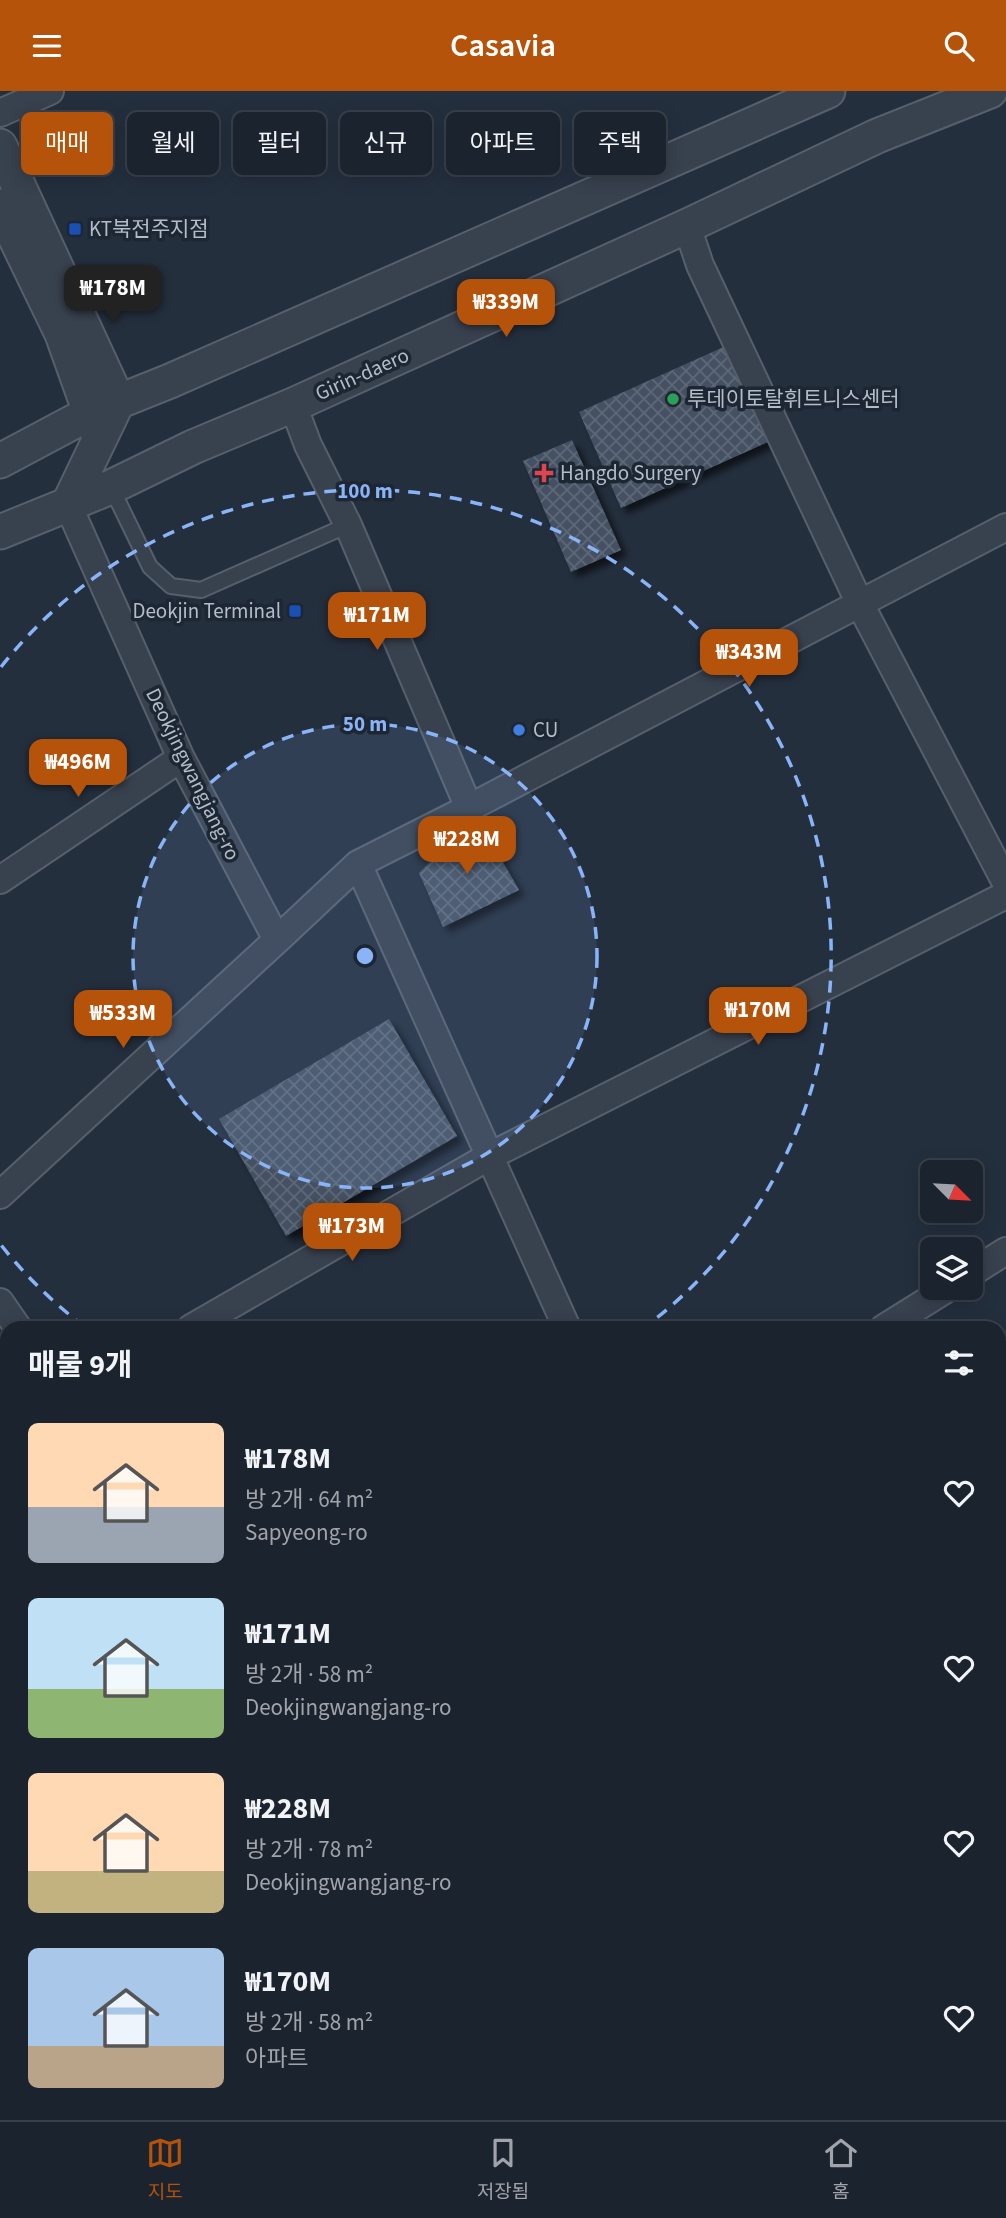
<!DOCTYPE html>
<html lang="ko">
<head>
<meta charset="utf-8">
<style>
  :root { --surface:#1b232e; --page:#242b36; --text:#f1f3f6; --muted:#a0a4aa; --line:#39404a; --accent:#b45309 }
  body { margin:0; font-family:"Source Sans 3","Noto Sans KR",sans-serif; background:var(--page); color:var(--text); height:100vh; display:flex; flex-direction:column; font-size:26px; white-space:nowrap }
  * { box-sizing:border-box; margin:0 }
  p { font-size:23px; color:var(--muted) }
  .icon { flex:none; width:38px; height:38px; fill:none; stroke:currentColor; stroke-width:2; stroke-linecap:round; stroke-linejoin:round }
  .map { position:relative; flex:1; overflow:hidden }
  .sheet { position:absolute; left:0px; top:1230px; width:1006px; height:800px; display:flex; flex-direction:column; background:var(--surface); border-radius:21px 21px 0 0; box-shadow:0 4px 18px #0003,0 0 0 2px var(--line) }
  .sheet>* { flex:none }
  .banner { position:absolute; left:21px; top:21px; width:964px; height:63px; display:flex; gap:14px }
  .needle { width:46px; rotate:114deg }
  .fabs { position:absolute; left:920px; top:1069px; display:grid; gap:14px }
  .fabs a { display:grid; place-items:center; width:63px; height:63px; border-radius:10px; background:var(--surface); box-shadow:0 4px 18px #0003,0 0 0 2px var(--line); font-size:35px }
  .price { position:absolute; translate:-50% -60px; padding:0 16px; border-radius:14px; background:var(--accent); color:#fff; font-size:23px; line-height:46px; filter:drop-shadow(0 2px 4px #0008) }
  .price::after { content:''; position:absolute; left:50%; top:42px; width:21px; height:16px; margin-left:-10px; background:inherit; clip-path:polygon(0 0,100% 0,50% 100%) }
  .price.on { background:#222; color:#fff }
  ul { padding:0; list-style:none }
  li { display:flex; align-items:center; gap:21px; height:175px; padding:0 28px }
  li span { display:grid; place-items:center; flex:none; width:196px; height:140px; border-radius:10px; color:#555 }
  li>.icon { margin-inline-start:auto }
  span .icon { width:84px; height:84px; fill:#fffc; stroke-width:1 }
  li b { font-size:30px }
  h2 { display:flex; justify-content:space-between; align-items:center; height:84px; padding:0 28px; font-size:30px }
  .pill { padding:0 24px; border-radius:10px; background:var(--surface); box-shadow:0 4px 18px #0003,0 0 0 2px var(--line); font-size:24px; line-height:63px }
  .pill.on { background:var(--accent); color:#fff }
  header { display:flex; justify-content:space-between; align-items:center; height:91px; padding:0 28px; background:var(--accent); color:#fff; font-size:32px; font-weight:600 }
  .tab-bar { display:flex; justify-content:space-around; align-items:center; height:98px; border-top:2px solid var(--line); background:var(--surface); font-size:19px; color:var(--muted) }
  .tab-bar a { display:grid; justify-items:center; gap:4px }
  .tab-bar .on { color:var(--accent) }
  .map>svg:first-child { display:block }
</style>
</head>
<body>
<header><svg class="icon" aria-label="menu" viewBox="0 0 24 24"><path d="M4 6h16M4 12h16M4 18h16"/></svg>Casavia<svg class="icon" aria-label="search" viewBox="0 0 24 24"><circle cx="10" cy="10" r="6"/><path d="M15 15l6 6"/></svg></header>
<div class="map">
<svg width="1006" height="2029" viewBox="0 0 1006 2029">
  <defs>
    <pattern id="building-cross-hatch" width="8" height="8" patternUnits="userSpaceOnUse" patternTransform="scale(1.75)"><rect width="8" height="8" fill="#455162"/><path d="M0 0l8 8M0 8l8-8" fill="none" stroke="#5d6877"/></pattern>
    <filter id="shadow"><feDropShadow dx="6" dy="6" stdDeviation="3.5" flood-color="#0009"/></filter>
  </defs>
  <rect width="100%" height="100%" fill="#242f3e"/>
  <!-- building -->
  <path fill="url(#building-cross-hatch)" filter="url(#shadow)" d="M728,254L770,350L621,417L579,321Z
    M572,349L621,459L571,481L523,370Z
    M476,725L519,799L443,836L419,782Z
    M389,928L457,1045L286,1145L219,1028Z
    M999,1869L1006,1870L1005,1969L999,1968Z
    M230,2023H334L332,2029H244Z
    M792,2023H868L867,2029H791Z
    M941,2023H999L998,2029H941Z"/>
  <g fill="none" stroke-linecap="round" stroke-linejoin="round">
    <defs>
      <path id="service" d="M111,396L150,476L171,495L201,499L348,434
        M999,1680L1006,1681
        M0,1996L7,1991
        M90,2023L106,2029
        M168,2029L170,2023
        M451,2029L453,2023
        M758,2029L759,2023
        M908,2029L909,2023"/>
      <path id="minor" d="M0,22L50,0
        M687,135L700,174L860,513L1006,792
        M293,314L308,354L348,434L469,717L358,773
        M68,414L181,667L277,849L358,773L567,1237
        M469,717L1006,436
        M0,789L181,667
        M0,1104L277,849
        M971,1182L1006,1160
        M0,1211L18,1237
        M191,1237L488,1066L1006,804
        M884,1237L948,1197
        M0,1348L7,1344
        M0,1656L7,1653"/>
      <path id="tertiary" d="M0,55L118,310L68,414
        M0,115L62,243L97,341
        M0,370L90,322L170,290L828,0
        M0,441L111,396L193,356L293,314L687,135L877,45L990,0"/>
    </defs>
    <!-- service casing -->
    <use href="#service" stroke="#565f6c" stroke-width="18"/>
    <!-- minor casing -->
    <use href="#minor" stroke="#565f6c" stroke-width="30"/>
    <!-- tertiary casing -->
    <use href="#tertiary" stroke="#565f6c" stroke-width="37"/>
    <!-- path -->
    <path stroke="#44595c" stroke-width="4.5" stroke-dasharray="5 5" stroke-linecap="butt" d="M999,1314L1006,1313"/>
    <!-- service -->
    <use href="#service" stroke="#38414e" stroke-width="14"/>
    <!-- minor -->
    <use href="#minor" stroke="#38414e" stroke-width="26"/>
    <!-- tertiary -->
    <use href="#tertiary" stroke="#38414e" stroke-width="33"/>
  </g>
  <!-- distance rings -->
  <circle cx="365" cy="865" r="232" fill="#8ab4f8" fill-opacity=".12"/>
  <g fill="none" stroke="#8ab4f8" stroke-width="3.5" stroke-dasharray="12 9">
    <circle cx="365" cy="865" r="232"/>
    <path d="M85 1236A465 465 0 0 1 1 1154M1 576A465 465 0 1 1 645 1236"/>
  </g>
  <!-- markers -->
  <g fill="#1a4fb4" stroke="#1d2633" stroke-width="2.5">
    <rect x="68" y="131" width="14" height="14" rx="3.5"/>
    <rect x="288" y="513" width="14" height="14" rx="3.5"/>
  </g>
  <circle fill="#2e9e5b" stroke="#1d2633" stroke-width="2.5" cx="673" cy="308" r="7"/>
  <path fill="#e0444e" stroke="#1d2633" stroke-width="2.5" d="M540.5 371.5h7v7h7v7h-7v7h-7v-7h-7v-7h7z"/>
  <circle fill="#3f7fe0" stroke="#1d2633" stroke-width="2.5" cx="519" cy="639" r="7"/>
  <g text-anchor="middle" stroke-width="7" stroke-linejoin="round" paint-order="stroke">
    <!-- poi labels -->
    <g font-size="21" fill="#b4bcc9" stroke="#1d2633" text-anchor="start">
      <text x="89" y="145">KT북전주지점</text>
      <text x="687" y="315">투데이토탈휘트니스센터</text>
      <text x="560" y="389">Hangdo Surgery</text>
      <text x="281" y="527" text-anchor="end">Deokjin Terminal</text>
      <text x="533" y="646">CU</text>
    </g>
    <!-- street labels -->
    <g font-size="21" fill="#b4bcc9" stroke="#1d2633">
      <text transform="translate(362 283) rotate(-24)" y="7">Girin-daero</text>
      <text transform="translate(193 683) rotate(64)" y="7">Deokjingwangjang-ro</text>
    </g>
  </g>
  <circle cx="365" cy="865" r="10" fill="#8ab4f8" stroke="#1d2633" stroke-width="3.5"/>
  <g font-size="21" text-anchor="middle" font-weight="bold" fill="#8ab4f8" stroke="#1d2633" stroke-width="7" stroke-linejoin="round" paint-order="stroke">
    <text x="365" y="407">100 m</text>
    <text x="365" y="640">50 m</text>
  </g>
</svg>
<div class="fabs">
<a><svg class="needle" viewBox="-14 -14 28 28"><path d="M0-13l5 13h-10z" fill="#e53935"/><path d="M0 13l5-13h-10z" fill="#a0a4aa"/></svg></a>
<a><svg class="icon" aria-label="layers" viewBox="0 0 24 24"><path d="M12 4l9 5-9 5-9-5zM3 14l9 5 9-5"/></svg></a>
</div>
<b class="price on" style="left:113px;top:234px">₩178M</b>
<b class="price" style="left:506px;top:248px">₩339M</b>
<b class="price" style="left:377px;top:561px">₩171M</b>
<b class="price" style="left:749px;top:598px">₩343M</b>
<b class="price" style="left:78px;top:708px">₩496M</b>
<b class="price" style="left:467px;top:785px">₩228M</b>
<b class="price" style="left:758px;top:956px">₩170M</b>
<b class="price" style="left:123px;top:959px">₩533M</b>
<b class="price" style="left:352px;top:1172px">₩173M</b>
<div class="banner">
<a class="pill on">매매</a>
<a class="pill">월세</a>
<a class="pill">필터</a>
<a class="pill">신규</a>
<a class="pill">아파트</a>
<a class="pill">주택</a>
</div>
<section class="sheet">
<h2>매물 9개<svg class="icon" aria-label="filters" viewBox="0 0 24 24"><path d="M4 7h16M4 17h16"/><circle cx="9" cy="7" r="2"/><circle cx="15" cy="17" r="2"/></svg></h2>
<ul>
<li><span style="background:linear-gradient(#ffd9b3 60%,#9aa5b1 0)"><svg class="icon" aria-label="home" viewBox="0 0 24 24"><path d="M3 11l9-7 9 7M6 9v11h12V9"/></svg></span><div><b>₩178M</b><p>방 2개 · 64 m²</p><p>Sapyeong-ro</p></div><svg class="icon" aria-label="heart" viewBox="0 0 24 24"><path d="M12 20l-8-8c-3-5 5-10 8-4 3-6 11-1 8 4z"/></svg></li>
<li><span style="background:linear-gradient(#bfe0f5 65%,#8fb573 0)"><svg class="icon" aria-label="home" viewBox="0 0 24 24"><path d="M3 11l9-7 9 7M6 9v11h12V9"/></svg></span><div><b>₩171M</b><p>방 2개 · 58 m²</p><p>Deokjingwangjang-ro</p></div><svg class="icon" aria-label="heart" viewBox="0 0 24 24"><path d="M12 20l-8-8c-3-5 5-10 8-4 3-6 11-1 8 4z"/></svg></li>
<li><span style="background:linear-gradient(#ffd9b3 70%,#c2b280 0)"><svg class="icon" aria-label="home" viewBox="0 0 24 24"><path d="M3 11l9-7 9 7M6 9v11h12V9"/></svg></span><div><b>₩228M</b><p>방 2개 · 78 m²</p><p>Deokjingwangjang-ro</p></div><svg class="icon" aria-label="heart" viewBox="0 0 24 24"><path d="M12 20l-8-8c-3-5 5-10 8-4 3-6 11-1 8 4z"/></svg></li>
<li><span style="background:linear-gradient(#a9c7e8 70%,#b9a48a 0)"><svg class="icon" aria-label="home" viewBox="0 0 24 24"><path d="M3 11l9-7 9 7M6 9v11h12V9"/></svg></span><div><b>₩170M</b><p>방 2개 · 58 m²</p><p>아파트</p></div><svg class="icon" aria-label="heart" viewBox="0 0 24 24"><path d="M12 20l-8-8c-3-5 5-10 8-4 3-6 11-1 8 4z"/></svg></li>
</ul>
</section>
</div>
<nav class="tab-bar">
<a class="on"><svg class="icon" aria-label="map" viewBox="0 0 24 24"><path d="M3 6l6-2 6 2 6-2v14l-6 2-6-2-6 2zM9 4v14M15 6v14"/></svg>지도</a>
<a><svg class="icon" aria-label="saved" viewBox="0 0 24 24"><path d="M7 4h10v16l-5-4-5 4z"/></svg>저장됨</a>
<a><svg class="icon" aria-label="home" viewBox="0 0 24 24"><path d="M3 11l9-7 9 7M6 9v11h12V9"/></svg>홈</a>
</nav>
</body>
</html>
